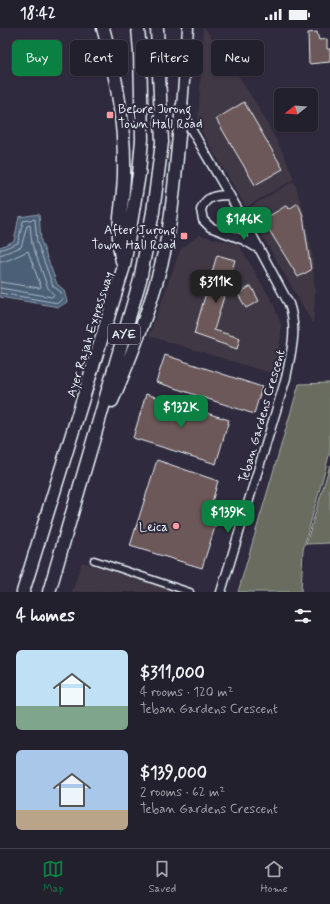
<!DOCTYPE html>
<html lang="en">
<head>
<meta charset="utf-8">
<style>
  :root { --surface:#23202e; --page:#2b2836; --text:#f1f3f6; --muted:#a3a3aa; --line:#403e4a; --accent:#0b8043 }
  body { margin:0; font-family:Mynerve,sans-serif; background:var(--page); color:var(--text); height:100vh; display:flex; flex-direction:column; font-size:15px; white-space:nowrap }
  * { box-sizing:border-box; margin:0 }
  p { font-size:13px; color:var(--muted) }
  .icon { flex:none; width:22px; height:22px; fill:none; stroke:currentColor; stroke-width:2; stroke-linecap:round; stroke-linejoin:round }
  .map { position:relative; height:564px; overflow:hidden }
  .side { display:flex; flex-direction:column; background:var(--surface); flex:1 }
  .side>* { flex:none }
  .top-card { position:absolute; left:12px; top:12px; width:306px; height:36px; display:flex; gap:8px }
  .needle { width:26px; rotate:253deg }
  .tools { position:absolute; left:274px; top:60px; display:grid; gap:8px }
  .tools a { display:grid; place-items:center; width:44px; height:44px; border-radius:6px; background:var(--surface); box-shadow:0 1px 3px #0004,0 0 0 1px var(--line); font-size:20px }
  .price { position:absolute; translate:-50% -34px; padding:0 9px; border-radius:8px; background:var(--accent); color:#fff; font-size:13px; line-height:26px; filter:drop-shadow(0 1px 2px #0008) }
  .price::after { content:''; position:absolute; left:50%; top:24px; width:12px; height:9px; margin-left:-6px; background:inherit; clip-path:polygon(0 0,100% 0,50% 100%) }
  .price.current { background:#222; color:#fff }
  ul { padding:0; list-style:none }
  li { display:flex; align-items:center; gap:12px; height:100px; padding:0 16px }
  li span { display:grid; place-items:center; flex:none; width:112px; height:80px; border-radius:6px; color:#555 }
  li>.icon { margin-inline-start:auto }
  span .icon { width:48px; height:48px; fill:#fffc; stroke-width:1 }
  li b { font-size:17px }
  h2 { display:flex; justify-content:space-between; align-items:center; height:48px; padding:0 16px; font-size:17px }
  .tag { padding:0 14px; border-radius:6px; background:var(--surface); box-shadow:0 1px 3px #0004,0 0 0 1px var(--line); font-size:14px; line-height:36px }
  .tag.current { background:var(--accent); color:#fff }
  .status { display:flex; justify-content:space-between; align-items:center; height:28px; padding:0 20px; background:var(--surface); direction:ltr }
  .status svg { height:11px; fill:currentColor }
  .menu { display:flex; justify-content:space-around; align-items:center; height:56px; border-top:1px solid var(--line); background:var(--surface); font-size:11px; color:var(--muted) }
  .menu a { display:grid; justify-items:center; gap:2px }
  .menu .current { color:var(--accent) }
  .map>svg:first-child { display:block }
</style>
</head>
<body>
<div class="status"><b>18:42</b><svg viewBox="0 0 49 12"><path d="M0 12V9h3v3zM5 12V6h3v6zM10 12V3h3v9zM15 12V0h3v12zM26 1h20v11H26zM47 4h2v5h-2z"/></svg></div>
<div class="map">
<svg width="330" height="564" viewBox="0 0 330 564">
  <rect width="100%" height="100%" fill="#2f2a3d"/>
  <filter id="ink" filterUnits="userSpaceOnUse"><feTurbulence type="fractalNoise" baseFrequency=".025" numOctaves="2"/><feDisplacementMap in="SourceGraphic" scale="8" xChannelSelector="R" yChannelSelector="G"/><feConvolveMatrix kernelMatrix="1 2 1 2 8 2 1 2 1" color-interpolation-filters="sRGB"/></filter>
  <g filter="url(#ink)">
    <!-- built -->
    <path fill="#413845" d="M203,0H205L241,52L263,87L284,127L294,151L246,179L198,97Z
      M294,153L304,184L313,231L315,272L313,296L247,181Z
      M199,207L239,217L273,275L281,296V306L274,346L149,308L180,222Z
      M82,534L180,564H72Z"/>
    <!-- green -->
    <path fill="#696c5e" stroke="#a8aeab" d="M330,355V424L303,522L301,564H238L299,356Z
      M330,437V515L306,516Z"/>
    <!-- water -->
    <path fill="#4c6177" stroke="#8a9bab" d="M39,186L41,213L57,256L64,262L67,274L59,279L0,269V219L14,213L19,189Z"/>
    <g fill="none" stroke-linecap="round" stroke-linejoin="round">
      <!-- shore -->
      <path stroke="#aab7c4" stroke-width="1" d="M0,222L18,215L23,193L35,191L37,214L53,258L61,264L62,271L58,275L0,265
        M0,227L21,219L27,198L30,197L32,216L48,260L54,267L52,269L0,260
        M0,233H6L28,223L41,259L39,260L0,254"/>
    </g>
    <!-- building -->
    <path fill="#6c5959" stroke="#e8f1f8" d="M317,4L319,12L327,11V21H330V34L309,36L308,5Z
      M244,74L283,141L255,157L216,91Z
      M298,175L303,188L311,242L298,249L263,192L287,177L289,181Z
      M217,227L235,232L214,302L240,310L237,321L194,306Z
      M251,258L259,273L246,280L238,266Z
      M165,327L262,359L254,386L156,354Z
      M146,366L229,392L216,436L133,410Z
      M157,432L218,453L212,474L222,477L202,540L130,518Z"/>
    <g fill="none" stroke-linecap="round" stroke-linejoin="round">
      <defs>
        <path id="minor" d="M94,532L190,564"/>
        <path id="tertiary" d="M183,81L191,101L245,194L289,276C298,302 291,324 286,350L221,564
          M229,167C217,167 205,168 201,182L203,192L210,199L244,212L259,221"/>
        <path id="primary" d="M182,79L188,0"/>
        <path id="motorway" d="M103,0C116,46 125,97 124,145C124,175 114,203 122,233
          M112,373C135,319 157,264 168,206C175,164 177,121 182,79
          M23,564L124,238L139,146L142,111L140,24L138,0
          M49,564L140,252L153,184L162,114L157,0"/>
      </defs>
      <!-- minor casing -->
      <use href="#minor" stroke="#e8f1f8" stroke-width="9"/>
      <!-- tertiary casing -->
      <use href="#tertiary" stroke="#e8f1f8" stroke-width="11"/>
      <!-- primary casing -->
      <use href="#primary" stroke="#e8f1f8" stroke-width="13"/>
      <!-- motorway casing -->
      <use href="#motorway" stroke="#e8f1f8" stroke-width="15"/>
      <!-- minor -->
      <use href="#minor" stroke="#2f2a3d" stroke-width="6"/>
      <!-- tertiary -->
      <use href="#tertiary" stroke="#2f2a3d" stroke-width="8"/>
      <!-- primary -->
      <use href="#primary" stroke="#2f2a3d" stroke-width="10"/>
      <!-- motorway -->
      <use href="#motorway" stroke="#2f2a3d" stroke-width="12"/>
    </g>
  </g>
  <!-- markers -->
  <g fill="#ff9aa2" stroke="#2f2a3d" stroke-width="1.5">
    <rect x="106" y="83" width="8" height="8" rx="2"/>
    <rect x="180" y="204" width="8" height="8" rx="2"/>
    <circle cx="176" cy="498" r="4"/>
  </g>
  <g text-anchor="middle" stroke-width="4" stroke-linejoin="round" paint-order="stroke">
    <!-- shield labels -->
    <rect fill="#2f2a3d" stroke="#b0b5c0" stroke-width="1" x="108" y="296" width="32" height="20" rx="3"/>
    <g font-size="12" font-weight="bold" fill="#e8f1f8">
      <text x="124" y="310">AYE</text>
    </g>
    <!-- poi labels -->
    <g font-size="13" fill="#e8f1f8" stroke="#2f2a3d" text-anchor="end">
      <text x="118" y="85" text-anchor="start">Before Jurong<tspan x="118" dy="15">Town Hall Road</tspan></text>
      <text x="176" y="206">After Jurong<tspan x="176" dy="15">Town Hall Road</tspan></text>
      <text x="168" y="503">Leica</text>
    </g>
    <!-- street labels -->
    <g font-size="13" fill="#e8f1f8" stroke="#2f2a3d">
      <text transform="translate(89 306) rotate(-73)" y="5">Ayer Rajah Expressway</text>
      <text transform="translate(261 388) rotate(-74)" y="5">Teban Gardens Crescent</text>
    </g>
  </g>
</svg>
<div class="tools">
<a><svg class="needle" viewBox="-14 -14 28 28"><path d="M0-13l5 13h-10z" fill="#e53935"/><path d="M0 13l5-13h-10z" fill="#a3a3aa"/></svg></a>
</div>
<b class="price" style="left:244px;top:213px">$146K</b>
<b class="price current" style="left:216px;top:276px">$311K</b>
<b class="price" style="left:181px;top:401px">$132K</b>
<b class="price" style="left:228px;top:506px">$139K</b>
<div class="top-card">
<a class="tag current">Buy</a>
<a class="tag">Rent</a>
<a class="tag">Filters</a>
<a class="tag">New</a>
</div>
</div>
<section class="side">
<h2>4 homes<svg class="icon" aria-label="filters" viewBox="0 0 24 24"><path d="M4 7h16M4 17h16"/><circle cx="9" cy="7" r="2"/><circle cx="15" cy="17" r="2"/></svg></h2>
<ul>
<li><span style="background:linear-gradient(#bfe0f5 70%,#7fa58c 0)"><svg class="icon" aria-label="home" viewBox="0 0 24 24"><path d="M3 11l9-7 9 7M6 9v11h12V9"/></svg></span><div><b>$311,000</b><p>4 rooms · 120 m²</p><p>Teban Gardens Crescent</p></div></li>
<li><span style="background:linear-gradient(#a9c7e8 75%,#b9a48a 0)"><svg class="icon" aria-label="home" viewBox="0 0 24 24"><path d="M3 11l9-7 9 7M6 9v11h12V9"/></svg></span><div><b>$139,000</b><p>2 rooms · 62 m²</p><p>Teban Gardens Crescent</p></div></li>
</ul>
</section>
<nav class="menu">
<a class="current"><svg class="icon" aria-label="map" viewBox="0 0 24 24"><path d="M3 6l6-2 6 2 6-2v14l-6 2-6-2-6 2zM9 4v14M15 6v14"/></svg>Map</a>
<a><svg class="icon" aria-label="saved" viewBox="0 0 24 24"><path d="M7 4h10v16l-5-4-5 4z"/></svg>Saved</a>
<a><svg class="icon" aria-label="home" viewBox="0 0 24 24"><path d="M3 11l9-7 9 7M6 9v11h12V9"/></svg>Home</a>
</nav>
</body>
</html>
